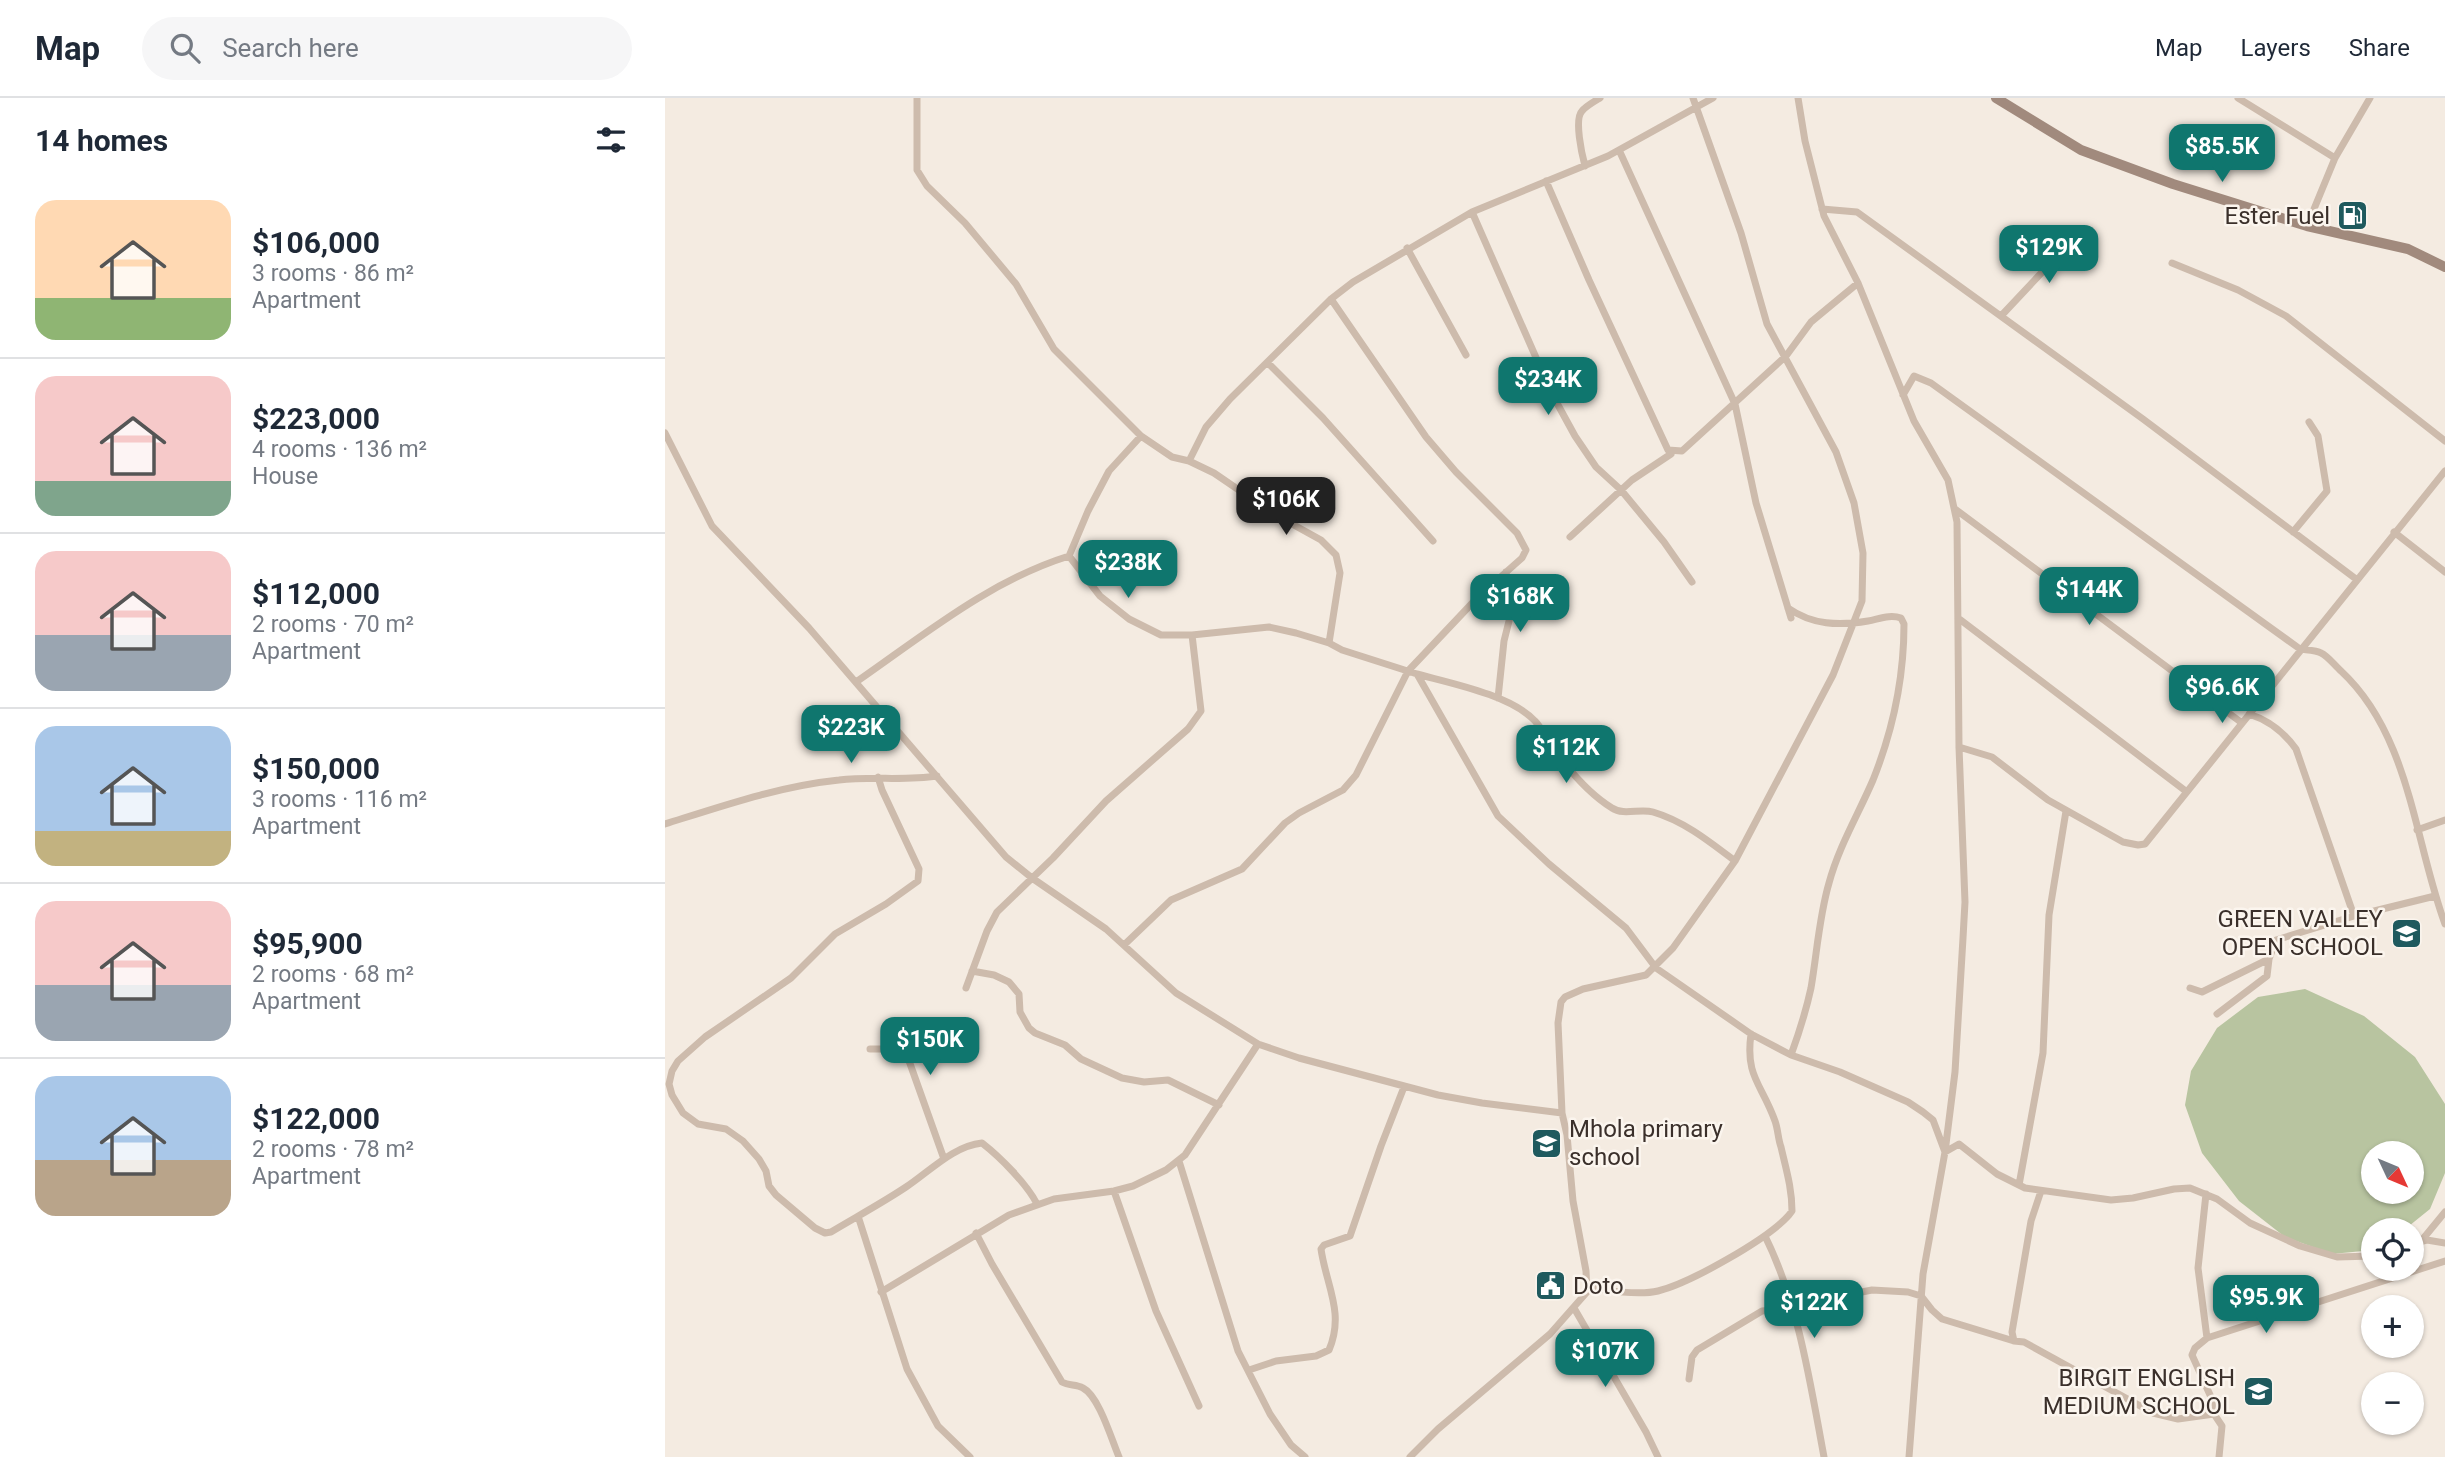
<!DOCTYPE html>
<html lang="en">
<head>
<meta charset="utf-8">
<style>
  :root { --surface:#fff; --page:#f6f6f7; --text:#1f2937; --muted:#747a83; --line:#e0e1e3; --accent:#0f766e }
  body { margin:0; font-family:Roboto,sans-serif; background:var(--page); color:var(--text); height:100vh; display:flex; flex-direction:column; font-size:26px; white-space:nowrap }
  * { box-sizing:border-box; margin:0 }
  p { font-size:23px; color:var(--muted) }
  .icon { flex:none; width:38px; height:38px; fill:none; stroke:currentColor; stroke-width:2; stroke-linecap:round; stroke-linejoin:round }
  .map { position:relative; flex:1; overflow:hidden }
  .side { display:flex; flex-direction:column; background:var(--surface); width:665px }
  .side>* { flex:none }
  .needle { width:46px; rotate:134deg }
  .fabs { position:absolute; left:1696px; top:1043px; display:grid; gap:14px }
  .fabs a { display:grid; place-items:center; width:63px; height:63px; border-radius:50%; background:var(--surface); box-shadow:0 2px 5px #0004; font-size:35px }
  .price { position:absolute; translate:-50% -60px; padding:0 16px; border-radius:14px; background:var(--accent); color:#fff; font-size:23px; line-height:46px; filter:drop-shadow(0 2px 4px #0008) }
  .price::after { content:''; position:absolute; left:50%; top:42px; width:21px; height:16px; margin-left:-10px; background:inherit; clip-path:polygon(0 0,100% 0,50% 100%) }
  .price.current { background:#222; color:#fff }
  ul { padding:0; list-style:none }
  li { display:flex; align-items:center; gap:21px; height:175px; padding:0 35px }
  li+li { border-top:2px solid var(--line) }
  li span { display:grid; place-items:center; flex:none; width:196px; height:140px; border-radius:21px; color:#555 }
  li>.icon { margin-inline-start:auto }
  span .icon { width:84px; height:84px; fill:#fffc; stroke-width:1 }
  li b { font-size:30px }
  h2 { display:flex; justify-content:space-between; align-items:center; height:84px; padding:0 35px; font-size:30px }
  header { display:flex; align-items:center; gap:42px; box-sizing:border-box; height:98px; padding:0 35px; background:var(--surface); border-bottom:2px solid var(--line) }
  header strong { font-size:33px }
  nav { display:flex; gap:38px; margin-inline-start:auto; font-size:24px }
  .search { width:490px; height:63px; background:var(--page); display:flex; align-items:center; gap:18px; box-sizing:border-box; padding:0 24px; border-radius:38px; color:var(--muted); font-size:26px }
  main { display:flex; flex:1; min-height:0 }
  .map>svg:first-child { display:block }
</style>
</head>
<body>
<header>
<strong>Map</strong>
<div class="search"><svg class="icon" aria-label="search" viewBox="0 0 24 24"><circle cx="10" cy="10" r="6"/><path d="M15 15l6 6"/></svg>Search here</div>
<nav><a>Map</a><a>Layers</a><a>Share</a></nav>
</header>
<main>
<section class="side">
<h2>14 homes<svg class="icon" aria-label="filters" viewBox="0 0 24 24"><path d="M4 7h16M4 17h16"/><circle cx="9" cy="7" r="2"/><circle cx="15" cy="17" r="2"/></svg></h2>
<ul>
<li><span style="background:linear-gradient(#ffd9b3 70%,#8fb573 0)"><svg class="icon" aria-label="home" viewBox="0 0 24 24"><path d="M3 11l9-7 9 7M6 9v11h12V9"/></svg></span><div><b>$106,000</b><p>3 rooms · 86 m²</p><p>Apartment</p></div></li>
<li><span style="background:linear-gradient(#f6c9c9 75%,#7fa58c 0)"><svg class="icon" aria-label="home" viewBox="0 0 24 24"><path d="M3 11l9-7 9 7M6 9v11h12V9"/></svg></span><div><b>$223,000</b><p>4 rooms · 136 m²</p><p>House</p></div></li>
<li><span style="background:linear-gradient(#f6c9c9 60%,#9aa5b1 0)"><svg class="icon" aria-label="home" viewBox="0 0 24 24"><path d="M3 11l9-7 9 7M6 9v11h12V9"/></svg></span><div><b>$112,000</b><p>2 rooms · 70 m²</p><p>Apartment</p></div></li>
<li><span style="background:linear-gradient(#a9c7e8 75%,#c2b280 0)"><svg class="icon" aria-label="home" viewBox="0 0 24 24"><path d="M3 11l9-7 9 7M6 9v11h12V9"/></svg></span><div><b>$150,000</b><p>3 rooms · 116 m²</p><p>Apartment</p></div></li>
<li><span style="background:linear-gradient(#f6c9c9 60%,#9aa5b1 0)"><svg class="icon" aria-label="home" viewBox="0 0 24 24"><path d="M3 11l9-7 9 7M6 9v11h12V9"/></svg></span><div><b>$95,900</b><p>2 rooms · 68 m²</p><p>Apartment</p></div></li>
<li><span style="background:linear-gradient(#a9c7e8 60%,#b9a48a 0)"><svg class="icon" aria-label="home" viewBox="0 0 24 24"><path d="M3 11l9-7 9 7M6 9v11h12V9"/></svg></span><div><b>$122,000</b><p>2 rooms · 78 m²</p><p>Apartment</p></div></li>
</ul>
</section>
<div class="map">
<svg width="1780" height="1359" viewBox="0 0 1780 1359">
  <rect width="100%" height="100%" fill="#f4ebe1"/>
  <!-- green -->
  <path fill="#b8c4a0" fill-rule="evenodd" d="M1640,891L1699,918L1750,959L1780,1006V1075L1765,1111L1739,1132H1708V1152L1667,1156L1620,1139L1574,1103L1537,1055L1520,1007L1526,973L1552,930L1593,899ZM1708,1055H1746V1094H1708Z"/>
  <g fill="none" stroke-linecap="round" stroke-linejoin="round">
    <!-- street -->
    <path stroke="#cdbbac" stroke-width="7" d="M252,0V72L262,88L300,125L351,186L389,251L476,338L507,359L524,363L549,375L609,416L656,442L671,457L675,475L664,545L677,552L752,576L833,718L884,766L961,830L991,870L1086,936L1126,957L1175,974L1243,1004L1258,1014L1268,1022L1280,1054L1294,1046L1332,1076L1360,1090L1446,1102L1468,1100L1509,1091L1525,1090L1552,1101L1585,1125L1635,1148L1672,1159L1708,1158
      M1133,0L1140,43L1159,118L1193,185L1249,323L1283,382L1292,424L1294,649L1300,804L1298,840L1290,974L1280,1054L1258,1176L1244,1359
      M1573,0L1670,60
      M954,52L1070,306L1091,405L1126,520
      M920,68C917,57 909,21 917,13C921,8 930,3 935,0
      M881,83L924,182L1003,352L1017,353L1121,258L1146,224L1193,185
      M1157,111L1192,114L1478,321L1691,481
      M807,114L887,296L910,338L931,369L956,392L999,444L1027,484
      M1642,128L1670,60L1705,0
      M742,150L801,257
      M1507,165L1573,192L1621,218L1780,343
      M1336,218L1381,170L1424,146
      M603,265L658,320L768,443
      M1238,297L1249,278L1266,285L1635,551C1641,552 1651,552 1656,555C1663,558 1670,568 1676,573C1745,637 1749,742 1780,826
      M0,335L47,428L144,530L341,759L367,780L441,831L511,895L593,946L634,960L773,997L817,1005L897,1015
      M524,363L541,329L565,301L666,201L688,184L807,114L943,58L1048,0
      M1290,411L1577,625
      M1628,434L1662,393L1653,338L1644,324
      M1729,434L1780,474
      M905,439L967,382L1006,356L1003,352
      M404,458L435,498L464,521L496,537H527L604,529L631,535L664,545
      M1123,510C1147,527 1174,528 1203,523C1214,521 1225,516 1236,520L1239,526C1239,580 1228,632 1208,682C1193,717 1174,748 1164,785C1154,819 1152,855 1146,890C1141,913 1134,935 1126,957
      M1293,520L1522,694
      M752,576C785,585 846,597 870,623C877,630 881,641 887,649C903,671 924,696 947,710C959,718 975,710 988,714C1019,723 1045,744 1070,763
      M191,584C259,537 324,483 404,458L423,413L444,373L476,338
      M833,600L839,543L847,511L841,474
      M1584,616C1603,622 1619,634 1631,651L1689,818
      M1294,649L1327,659L1383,702L1458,744L1473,747L1480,746L1780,373
      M213,679L217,692L254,771L253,783L221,806L170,836L126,880L40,939L13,963L7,973L4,986L7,997L18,1015L33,1026L61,1031L78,1043L94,1061L101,1073L104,1088L111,1097L150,1130L160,1135L166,1134C191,1119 217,1105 241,1089C264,1074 288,1048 317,1045C335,1059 362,1086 372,1106
      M0,726C57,708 115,688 174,682C206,678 240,683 272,678
      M1752,732L1780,722
      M459,847L506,802L577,771L620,725L634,715L678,692L691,677L743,573L813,499L857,460L861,452L852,435L791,374L761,339L666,201
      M307,873L329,877L344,884L354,896L355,914L364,930L370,935L400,947L416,961L457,980L479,984L503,982L554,1007
      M301,890L322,833L332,814L388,760L441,703L523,631L536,613L527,537
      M1525,890L1537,894L1604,861
      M1552,916L1602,878L1604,861L1611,842L1689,818L1770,798
      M205,951H233L243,960L279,1061
      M514,1063L573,1253L605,1316L626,1347L640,1359
      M1354,1087L1378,955L1384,817L1401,713
      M449,1093L491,1213L534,1308
      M1541,1096L1533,1170L1542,1240
      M193,1118L242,1271L273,1328L305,1359
      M311,1135L327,1166L397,1284C404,1288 411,1286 418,1290C434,1298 447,1343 454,1359
      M1100,1138C1134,1207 1145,1284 1159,1359
      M1757,1142L1780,1114
      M1746,1146L1762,1142L1780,1145
      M923,1187C938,1194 977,1197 993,1193C1025,1185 1103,1141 1124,1117L1127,1113C1127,1090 1121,1071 1116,1049C1113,1041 1113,1031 1110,1023C1097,986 1080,979 1086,936
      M216,1194L344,1117L389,1101L449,1093L468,1088L501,1072L520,1057L593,946
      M909,1210L981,1334L993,1359
      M1349,1243L1347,1234L1366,1123L1376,1093
      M584,1272L611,1263L651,1258L664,1252C680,1215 661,1187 656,1151L659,1147L685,1138L716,1048L739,989
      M1024,1281L1027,1259L1032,1252L1097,1213L1141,1209L1156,1202L1207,1192L1243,1194L1256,1198L1267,1212L1277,1221L1349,1243L1359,1244L1488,1315L1513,1321L1549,1316
      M745,1359L773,1331L885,1236L922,1194L921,1173L908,1103L902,1037L897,1015L893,925L896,904L900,899L918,891L981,877L1008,850L1070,763L1168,577L1197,503L1198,455L1189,405L1171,354L1102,226L1076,135L1028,0
      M1554,1359L1557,1328L1549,1316L1550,1308L1527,1257L1530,1250L1542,1240L1780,1163"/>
    <!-- secondary -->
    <path stroke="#a18a7d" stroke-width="10" d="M1331,0L1416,52L1508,86L1642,128L1743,151L1780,169"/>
  </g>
  <!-- icons -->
  <defs>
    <symbol id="fuel-square" viewBox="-11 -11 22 22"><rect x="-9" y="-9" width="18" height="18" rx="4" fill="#1f5a5e" stroke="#fbf5ee"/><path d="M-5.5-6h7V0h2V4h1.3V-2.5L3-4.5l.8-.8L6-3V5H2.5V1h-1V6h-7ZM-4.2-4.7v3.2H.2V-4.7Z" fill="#fff"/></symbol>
    <symbol id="school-square" viewBox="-11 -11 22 22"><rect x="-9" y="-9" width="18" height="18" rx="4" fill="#1f5a5e" stroke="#fbf5ee"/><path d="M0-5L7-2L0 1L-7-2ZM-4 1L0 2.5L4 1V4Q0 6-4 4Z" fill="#fff"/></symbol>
    <symbol id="civic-square" viewBox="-11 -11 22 22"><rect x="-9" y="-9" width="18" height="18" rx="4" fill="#1f5a5e" stroke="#fbf5ee"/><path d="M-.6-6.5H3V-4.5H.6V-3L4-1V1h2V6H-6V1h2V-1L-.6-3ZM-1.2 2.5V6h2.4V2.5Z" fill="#fff"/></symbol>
  </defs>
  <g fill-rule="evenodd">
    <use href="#fuel-square" x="1670" y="100" width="35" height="35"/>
    <use href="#school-square" x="1724" y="818" width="35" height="35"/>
    <use href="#school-square" x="864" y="1028" width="35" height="35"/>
    <use href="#civic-square" x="868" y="1170" width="35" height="35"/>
    <use href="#school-square" x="1576" y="1276" width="35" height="35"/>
  </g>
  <g text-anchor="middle" stroke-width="5" stroke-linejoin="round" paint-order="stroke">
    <!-- poi labels -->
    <g font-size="24" fill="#3b302b" stroke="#fbf5ee" text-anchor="end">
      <text x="1665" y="126">Ester Fuel</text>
      <text x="1718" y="829">GREEN VALLEY<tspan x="1718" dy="28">OPEN SCHOOL</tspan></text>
      <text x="904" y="1039" text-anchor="start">Mhola primary<tspan x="904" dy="28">school</tspan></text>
      <text x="908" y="1196" text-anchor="start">Doto</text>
      <text x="1570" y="1288">BIRGIT ENGLISH<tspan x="1570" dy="28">MEDIUM SCHOOL</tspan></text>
    </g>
  </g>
</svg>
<div class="fabs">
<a><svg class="needle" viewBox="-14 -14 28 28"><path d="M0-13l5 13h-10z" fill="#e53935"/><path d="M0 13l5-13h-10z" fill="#747a83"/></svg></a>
<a><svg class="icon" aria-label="locate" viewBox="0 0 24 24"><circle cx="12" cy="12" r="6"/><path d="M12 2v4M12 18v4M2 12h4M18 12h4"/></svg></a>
<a>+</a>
<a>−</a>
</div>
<b class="price" style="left:1557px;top:86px">$85.5K</b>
<b class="price" style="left:1384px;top:187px">$129K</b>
<b class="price" style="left:883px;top:319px">$234K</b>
<b class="price current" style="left:621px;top:439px">$106K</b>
<b class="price" style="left:463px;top:502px">$238K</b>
<b class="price" style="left:1424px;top:529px">$144K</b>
<b class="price" style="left:855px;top:536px">$168K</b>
<b class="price" style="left:1557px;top:627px">$96.6K</b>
<b class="price" style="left:186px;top:667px">$223K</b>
<b class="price" style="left:901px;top:687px">$112K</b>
<b class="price" style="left:265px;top:979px">$150K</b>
<b class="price" style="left:1601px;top:1237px">$95.9K</b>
<b class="price" style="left:1149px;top:1242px">$122K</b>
<b class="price" style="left:940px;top:1291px">$107K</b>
</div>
</main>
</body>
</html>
